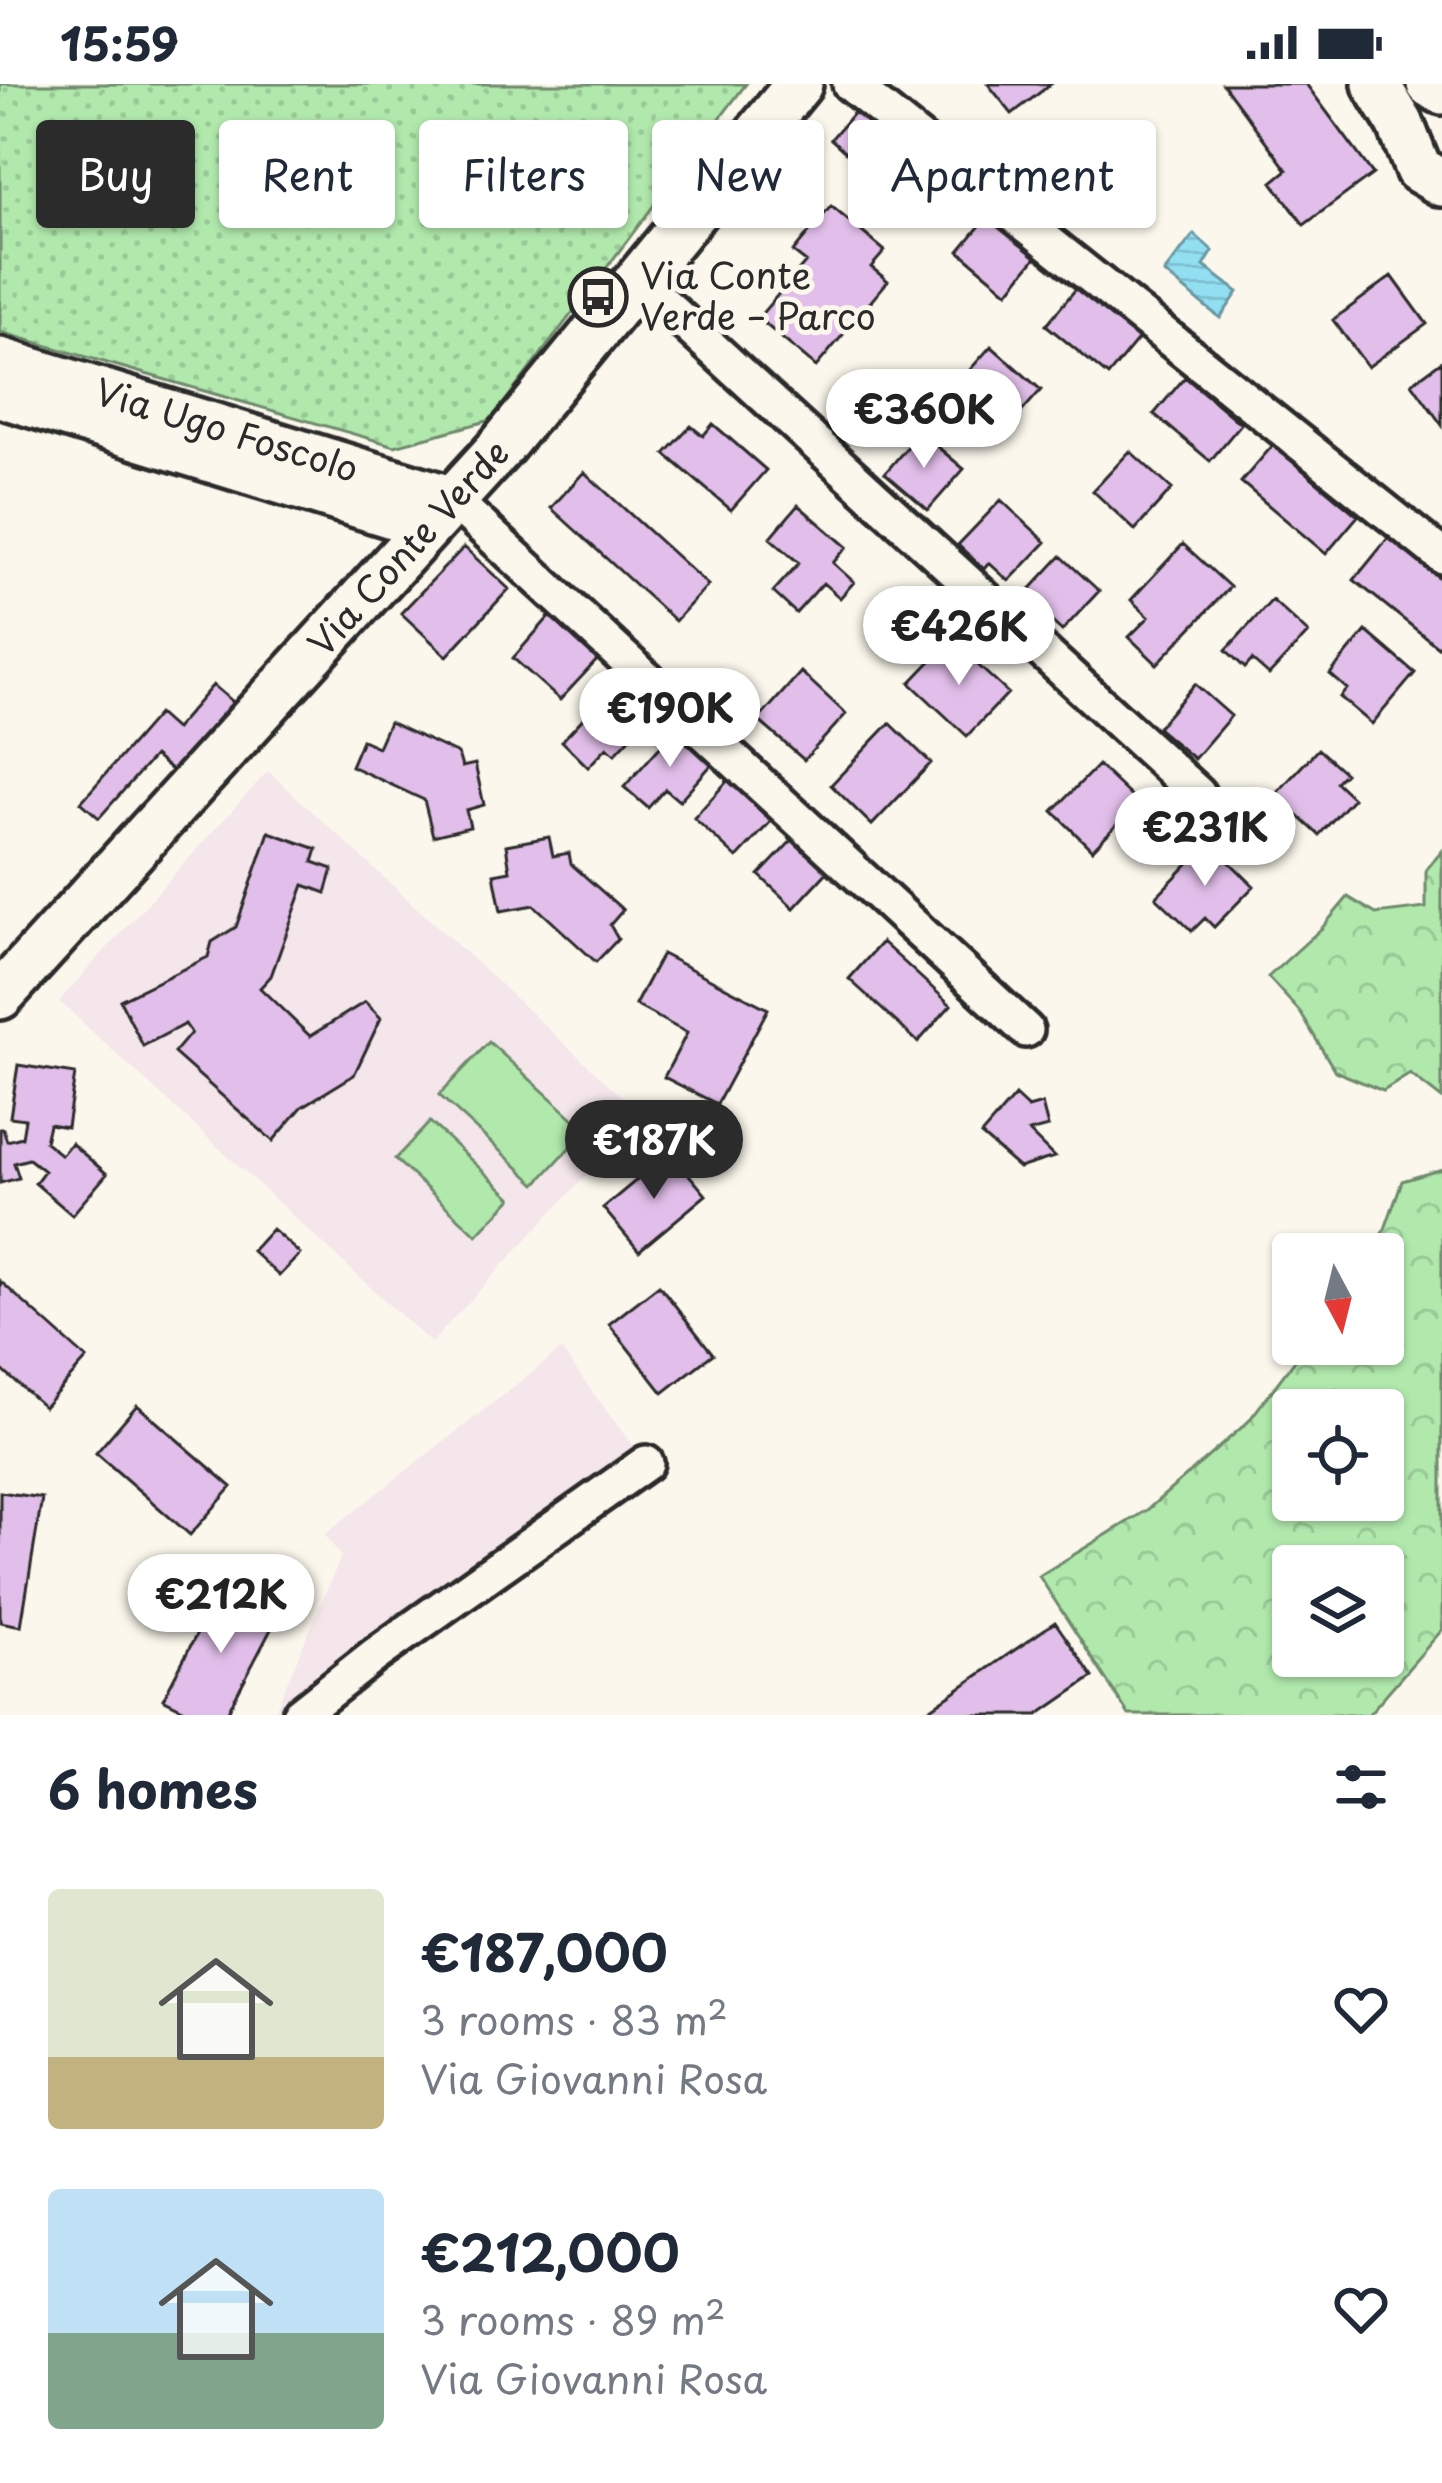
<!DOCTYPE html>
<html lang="en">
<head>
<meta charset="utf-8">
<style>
  :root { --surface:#fff; --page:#f2f2f3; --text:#1f2937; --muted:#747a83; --accent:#2b2b2b }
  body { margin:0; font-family:"Playpen Sans",sans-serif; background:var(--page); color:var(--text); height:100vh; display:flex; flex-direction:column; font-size:45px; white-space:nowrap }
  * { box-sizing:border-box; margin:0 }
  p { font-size:39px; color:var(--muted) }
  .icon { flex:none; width:66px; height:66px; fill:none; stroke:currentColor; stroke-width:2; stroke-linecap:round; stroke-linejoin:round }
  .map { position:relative; height:1631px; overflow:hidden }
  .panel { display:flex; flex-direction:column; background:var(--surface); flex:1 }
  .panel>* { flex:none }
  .hud { position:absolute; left:36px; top:36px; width:1371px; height:108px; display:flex; gap:24px }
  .needle { width:78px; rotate:173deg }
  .tools { position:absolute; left:1272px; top:1149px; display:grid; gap:24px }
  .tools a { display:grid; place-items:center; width:132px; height:132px; border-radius:12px; background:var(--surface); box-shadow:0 3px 9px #0004; font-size:60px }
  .price { position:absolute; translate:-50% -102px; padding:0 27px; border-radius:42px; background:#fff; color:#222; font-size:39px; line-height:78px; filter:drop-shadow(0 3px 6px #0008) }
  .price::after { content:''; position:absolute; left:50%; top:72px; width:36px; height:27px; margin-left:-18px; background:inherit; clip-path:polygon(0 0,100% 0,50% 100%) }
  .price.current { background:var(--accent); color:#fff }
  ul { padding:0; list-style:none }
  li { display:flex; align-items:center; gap:36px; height:300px; padding:0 48px }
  li span { display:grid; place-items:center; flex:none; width:336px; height:240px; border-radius:12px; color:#555 }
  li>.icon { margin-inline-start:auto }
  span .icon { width:144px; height:144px; fill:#fffc; stroke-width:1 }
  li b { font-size:51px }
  h2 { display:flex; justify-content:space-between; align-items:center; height:144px; padding:0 48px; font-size:51px }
  .tag { padding:0 42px; border-radius:12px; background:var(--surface); box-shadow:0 3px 9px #0004; font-size:42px; line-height:108px }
  .tag.current { background:var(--accent); color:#fff }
  .status { display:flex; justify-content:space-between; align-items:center; height:84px; padding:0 60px; background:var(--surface); direction:ltr }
  .status svg { height:33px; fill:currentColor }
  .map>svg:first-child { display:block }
</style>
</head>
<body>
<div class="status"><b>15:59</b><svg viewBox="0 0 49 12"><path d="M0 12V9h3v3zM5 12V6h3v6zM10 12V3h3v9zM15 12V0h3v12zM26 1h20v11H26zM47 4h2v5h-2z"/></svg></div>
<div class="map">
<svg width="1442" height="1631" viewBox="0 0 1442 1631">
  <defs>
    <pattern id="grass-dots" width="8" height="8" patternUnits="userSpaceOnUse" patternTransform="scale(3)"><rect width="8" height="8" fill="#b1e9ad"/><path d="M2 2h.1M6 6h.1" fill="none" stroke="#98c895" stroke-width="1.8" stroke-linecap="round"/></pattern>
    <pattern id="forest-crowns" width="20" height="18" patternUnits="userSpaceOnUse" patternTransform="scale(3)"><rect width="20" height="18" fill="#b1e9ad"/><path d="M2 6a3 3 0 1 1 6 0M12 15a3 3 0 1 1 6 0" fill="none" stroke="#98c895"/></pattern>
    <pattern id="water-rules" width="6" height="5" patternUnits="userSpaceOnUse" patternTransform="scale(3)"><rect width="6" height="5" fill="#92dff2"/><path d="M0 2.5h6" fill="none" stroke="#7ec0d0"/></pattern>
  </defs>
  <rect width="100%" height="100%" fill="#fbf7ec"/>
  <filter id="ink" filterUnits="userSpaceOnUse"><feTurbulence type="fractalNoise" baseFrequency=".00833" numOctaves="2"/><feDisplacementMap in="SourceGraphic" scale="24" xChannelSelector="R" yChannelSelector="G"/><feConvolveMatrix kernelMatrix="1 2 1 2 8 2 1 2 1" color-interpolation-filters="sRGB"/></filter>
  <g filter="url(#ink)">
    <!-- built -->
    <path fill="#f4e6eb" d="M268,687L642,1031L431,1259L59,917Z
      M561,1266L633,1362L274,1629L341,1473L325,1450Z"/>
    <!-- grass -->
    <path fill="url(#grass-dots)" stroke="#6e8a6c" stroke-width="3" d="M0,0H746L491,336L395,362L0,248Z"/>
    <!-- forest -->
    <path fill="url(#forest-crowns)" stroke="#6e8a6c" stroke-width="3" fill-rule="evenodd" d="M1442,767V1015L1410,990L1383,1007L1335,987L1300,928L1268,893L1322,844L1348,813L1376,830L1426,824V786Z
      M1442,1085V1546L1368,1631H1129L1039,1492L1147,1426L1248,1338L1307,1260H1383V1170H1368L1385,1145L1402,1097ZM1293,1326H1383V1416H1293ZM1293,1482H1383V1572H1293Z"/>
    <!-- garden -->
    <path fill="#b1e9ad" stroke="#6e8a6c" stroke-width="3" d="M489,958L586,1046L536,1100L439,1011Z
      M430,1038L512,1114L477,1151L395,1075Z"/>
    <!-- water -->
    <path fill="url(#water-rules)" stroke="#6997a2" stroke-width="3" d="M1194,150L1213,167L1204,182L1238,208L1220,234L1164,189Z"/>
    <!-- building -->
    <path fill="#e2bfea" stroke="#2b2b2b" stroke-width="3" d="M988,0H1051L1012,30Z
      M1223,0H1306L1373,90L1304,141L1272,98L1287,86Z
      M861,20L902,56L871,91L831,55Z
      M831,122L885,167L871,183L888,197L816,283L758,234L806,178L793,168Z
      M988,132L1037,172L1008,208L959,167Z
      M1392,192L1427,240L1368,283L1333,236Z
      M1079,201L1141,252L1108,292L1046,241Z
      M991,262L1041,306L1002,350L952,306Z
      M1442,277V341L1412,299Z
      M1185,293L1241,340L1210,377L1154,330Z
      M713,340L766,386L731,426L665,370L691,342L703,352Z
      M920,348L964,385L928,426L885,389Z
      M1273,361L1358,432L1326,470L1241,398Z
      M1130,367L1172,405L1135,446L1093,407Z
      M584,388L708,501L675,537L551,424Z
      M1001,416L1046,458L1009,497L989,479L984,485L958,461Z
      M798,421L847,463L833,479L854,498L840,514L823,499L796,529L773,508L799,479L770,454Z
      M1389,453L1442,496V557L1438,563L1354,496Z
      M1183,460L1230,503L1157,580L1129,553L1149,533L1131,516Z
      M464,463L509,505L447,572L401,529Z
      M1061,472L1099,507L1062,547L1024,512Z
      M1272,516L1308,549L1269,591L1252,576L1245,584L1226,566Z
      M550,532L598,575L560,616L513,574Z
      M1366,547L1415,589L1372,640L1340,613L1347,605L1330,590Z
      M951,556L1008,609L967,652L910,599Z
      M801,588L846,630L804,676L758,636Z
      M1195,600L1231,632L1194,675L1157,644Z
      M213,601L233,618L172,687L154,672L99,734L81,718L158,630L175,645Z
      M605,611L623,628L628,622L645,638L615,670L607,663L588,683L562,657Z
      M389,638L458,670L462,683L475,680L484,721L466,726L470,743L433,752L424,716L351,682L362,656L378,663Z
      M890,639L931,679L872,741L831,701Z
      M677,644L714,678L679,717L665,705L648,724L624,703Z
      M1318,665L1345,689L1336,698L1353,714L1319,751L1275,711Z
      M1098,681L1138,719L1092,766L1053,727Z
      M730,694L774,734L737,774L694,734Z
      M269,748L317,765L313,778L333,785L326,809L304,801L271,892L260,904L310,952L365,918L381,934L354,991L302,1023L273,1057L174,969L191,949L185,940L143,962L120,916L208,873L212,858L236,843Z
      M549,753L553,772L569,769L571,780L623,826L610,841L618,855L596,878L534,821L501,827L494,790L510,787L506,761Z
      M795,753L830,785L794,824L759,791Z
      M1209,758L1254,802L1214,843L1205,834L1192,847L1156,813Z
      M882,858L951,921L918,958L849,895Z
      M662,870L768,925L717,1020L664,993L687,949L635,921Z
      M18,981L75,990L67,1043L49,1040L45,1058L61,1071L71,1059L107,1090L72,1131L35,1099L44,1087L29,1075L14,1079L19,1094L0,1099V1045H3L7,1057L22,1053L25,1035L10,1033Z
      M1015,1012L1028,1024L1042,1020L1048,1043L1029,1048L1054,1073L1019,1084L981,1051Z
      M670,1068L706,1111L639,1167L603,1124Z
      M272,1145L300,1170L279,1192L252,1167Z
      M0,1197L87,1275L44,1323L0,1284Z
      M659,1201L713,1270L663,1309L609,1240Z
      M137,1321L232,1403L190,1451L96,1369Z
      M0,1408L42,1414L21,1542L0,1538Z
      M221,1503L278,1532L226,1631H195L163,1615Z
      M1055,1538L1093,1593L1038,1631H921Z"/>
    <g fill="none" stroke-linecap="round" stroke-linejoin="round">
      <defs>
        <path id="street" d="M850,0L1442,472
          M639,197L1198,710
          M453,416L1026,946
          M299,1631L375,1571L646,1379"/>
        <g id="secondary">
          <path d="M1376,0L1400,39L1418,85L1442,99"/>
          <path d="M1430,0L1442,7"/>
          <path id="s1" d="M0,277L453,416"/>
          <path d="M0,310L428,442"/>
          <path id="s2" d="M0,912L500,364L799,0"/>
        </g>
      </defs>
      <!-- street casing -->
      <use href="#street" stroke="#2b2b2b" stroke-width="42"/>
      <!-- secondary casing -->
      <use href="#secondary" stroke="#2b2b2b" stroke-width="54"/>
      <!-- street -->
      <use href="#street" stroke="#fbf7ec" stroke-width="33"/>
      <!-- secondary -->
      <use href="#secondary" stroke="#fbf7ec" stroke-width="45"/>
    </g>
  </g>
  <!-- icons -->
  <defs>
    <symbol id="bus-ring" viewBox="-11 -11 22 22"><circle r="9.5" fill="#fbf7ec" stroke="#2b2b2b" stroke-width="1.5"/><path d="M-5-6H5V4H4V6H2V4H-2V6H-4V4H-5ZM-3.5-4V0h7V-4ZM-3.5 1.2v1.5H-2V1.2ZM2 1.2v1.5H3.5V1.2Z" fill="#2b2b2b"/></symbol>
  </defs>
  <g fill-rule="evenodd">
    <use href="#bus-ring" x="565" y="180" width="66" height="66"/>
  </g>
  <g text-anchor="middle" stroke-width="10" stroke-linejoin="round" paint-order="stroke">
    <!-- poi labels -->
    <g font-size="36" fill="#2b2b2b" stroke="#fbf7ec" text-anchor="start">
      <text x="640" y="205">Via Conte<tspan x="640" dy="41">Verde – Parco</tspan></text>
    </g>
    <!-- street labels -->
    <g font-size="36" fill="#2b2b2b" stroke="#fbf7ec">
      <text dy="13" stroke="none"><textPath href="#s1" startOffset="237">Via Ugo Foscolo</textPath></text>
      <text dy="13" stroke="none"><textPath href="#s2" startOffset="606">Via Conte Verde</textPath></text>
    </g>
  </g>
</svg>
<div class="tools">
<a><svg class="needle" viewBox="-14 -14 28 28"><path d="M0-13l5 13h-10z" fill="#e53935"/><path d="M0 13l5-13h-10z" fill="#747a83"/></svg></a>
<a><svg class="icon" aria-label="locate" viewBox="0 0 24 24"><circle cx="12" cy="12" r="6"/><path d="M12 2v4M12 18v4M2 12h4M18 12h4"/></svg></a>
<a><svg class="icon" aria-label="layers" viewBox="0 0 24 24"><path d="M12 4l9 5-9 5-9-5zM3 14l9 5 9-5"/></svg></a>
</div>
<b class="price" style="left:924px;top:387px">€360K</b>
<b class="price" style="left:959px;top:604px">€426K</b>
<b class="price" style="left:670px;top:686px">€190K</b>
<b class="price" style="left:1205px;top:805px">€231K</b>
<b class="price current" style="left:654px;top:1118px">€187K</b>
<b class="price" style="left:221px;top:1572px">€212K</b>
<div class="hud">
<a class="tag current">Buy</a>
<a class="tag">Rent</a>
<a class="tag">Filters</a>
<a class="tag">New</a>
<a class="tag">Apartment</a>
</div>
</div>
<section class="panel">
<h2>6 homes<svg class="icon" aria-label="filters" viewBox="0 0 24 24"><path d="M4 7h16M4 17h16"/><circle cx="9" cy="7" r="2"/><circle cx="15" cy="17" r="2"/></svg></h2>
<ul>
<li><span style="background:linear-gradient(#dfe7d0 70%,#c2b280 0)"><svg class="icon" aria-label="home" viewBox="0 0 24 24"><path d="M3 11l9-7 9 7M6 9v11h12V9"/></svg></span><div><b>€187,000</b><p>3 rooms · 83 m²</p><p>Via Giovanni Rosa</p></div><svg class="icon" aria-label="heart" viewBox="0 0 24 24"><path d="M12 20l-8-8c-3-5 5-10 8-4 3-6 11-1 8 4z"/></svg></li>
<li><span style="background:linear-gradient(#bfe0f5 60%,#7fa58c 0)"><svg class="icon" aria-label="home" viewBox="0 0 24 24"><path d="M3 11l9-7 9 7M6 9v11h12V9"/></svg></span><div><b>€212,000</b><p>3 rooms · 89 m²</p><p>Via Giovanni Rosa</p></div><svg class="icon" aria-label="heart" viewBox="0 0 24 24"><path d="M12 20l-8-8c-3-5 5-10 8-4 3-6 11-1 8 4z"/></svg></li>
</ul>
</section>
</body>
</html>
